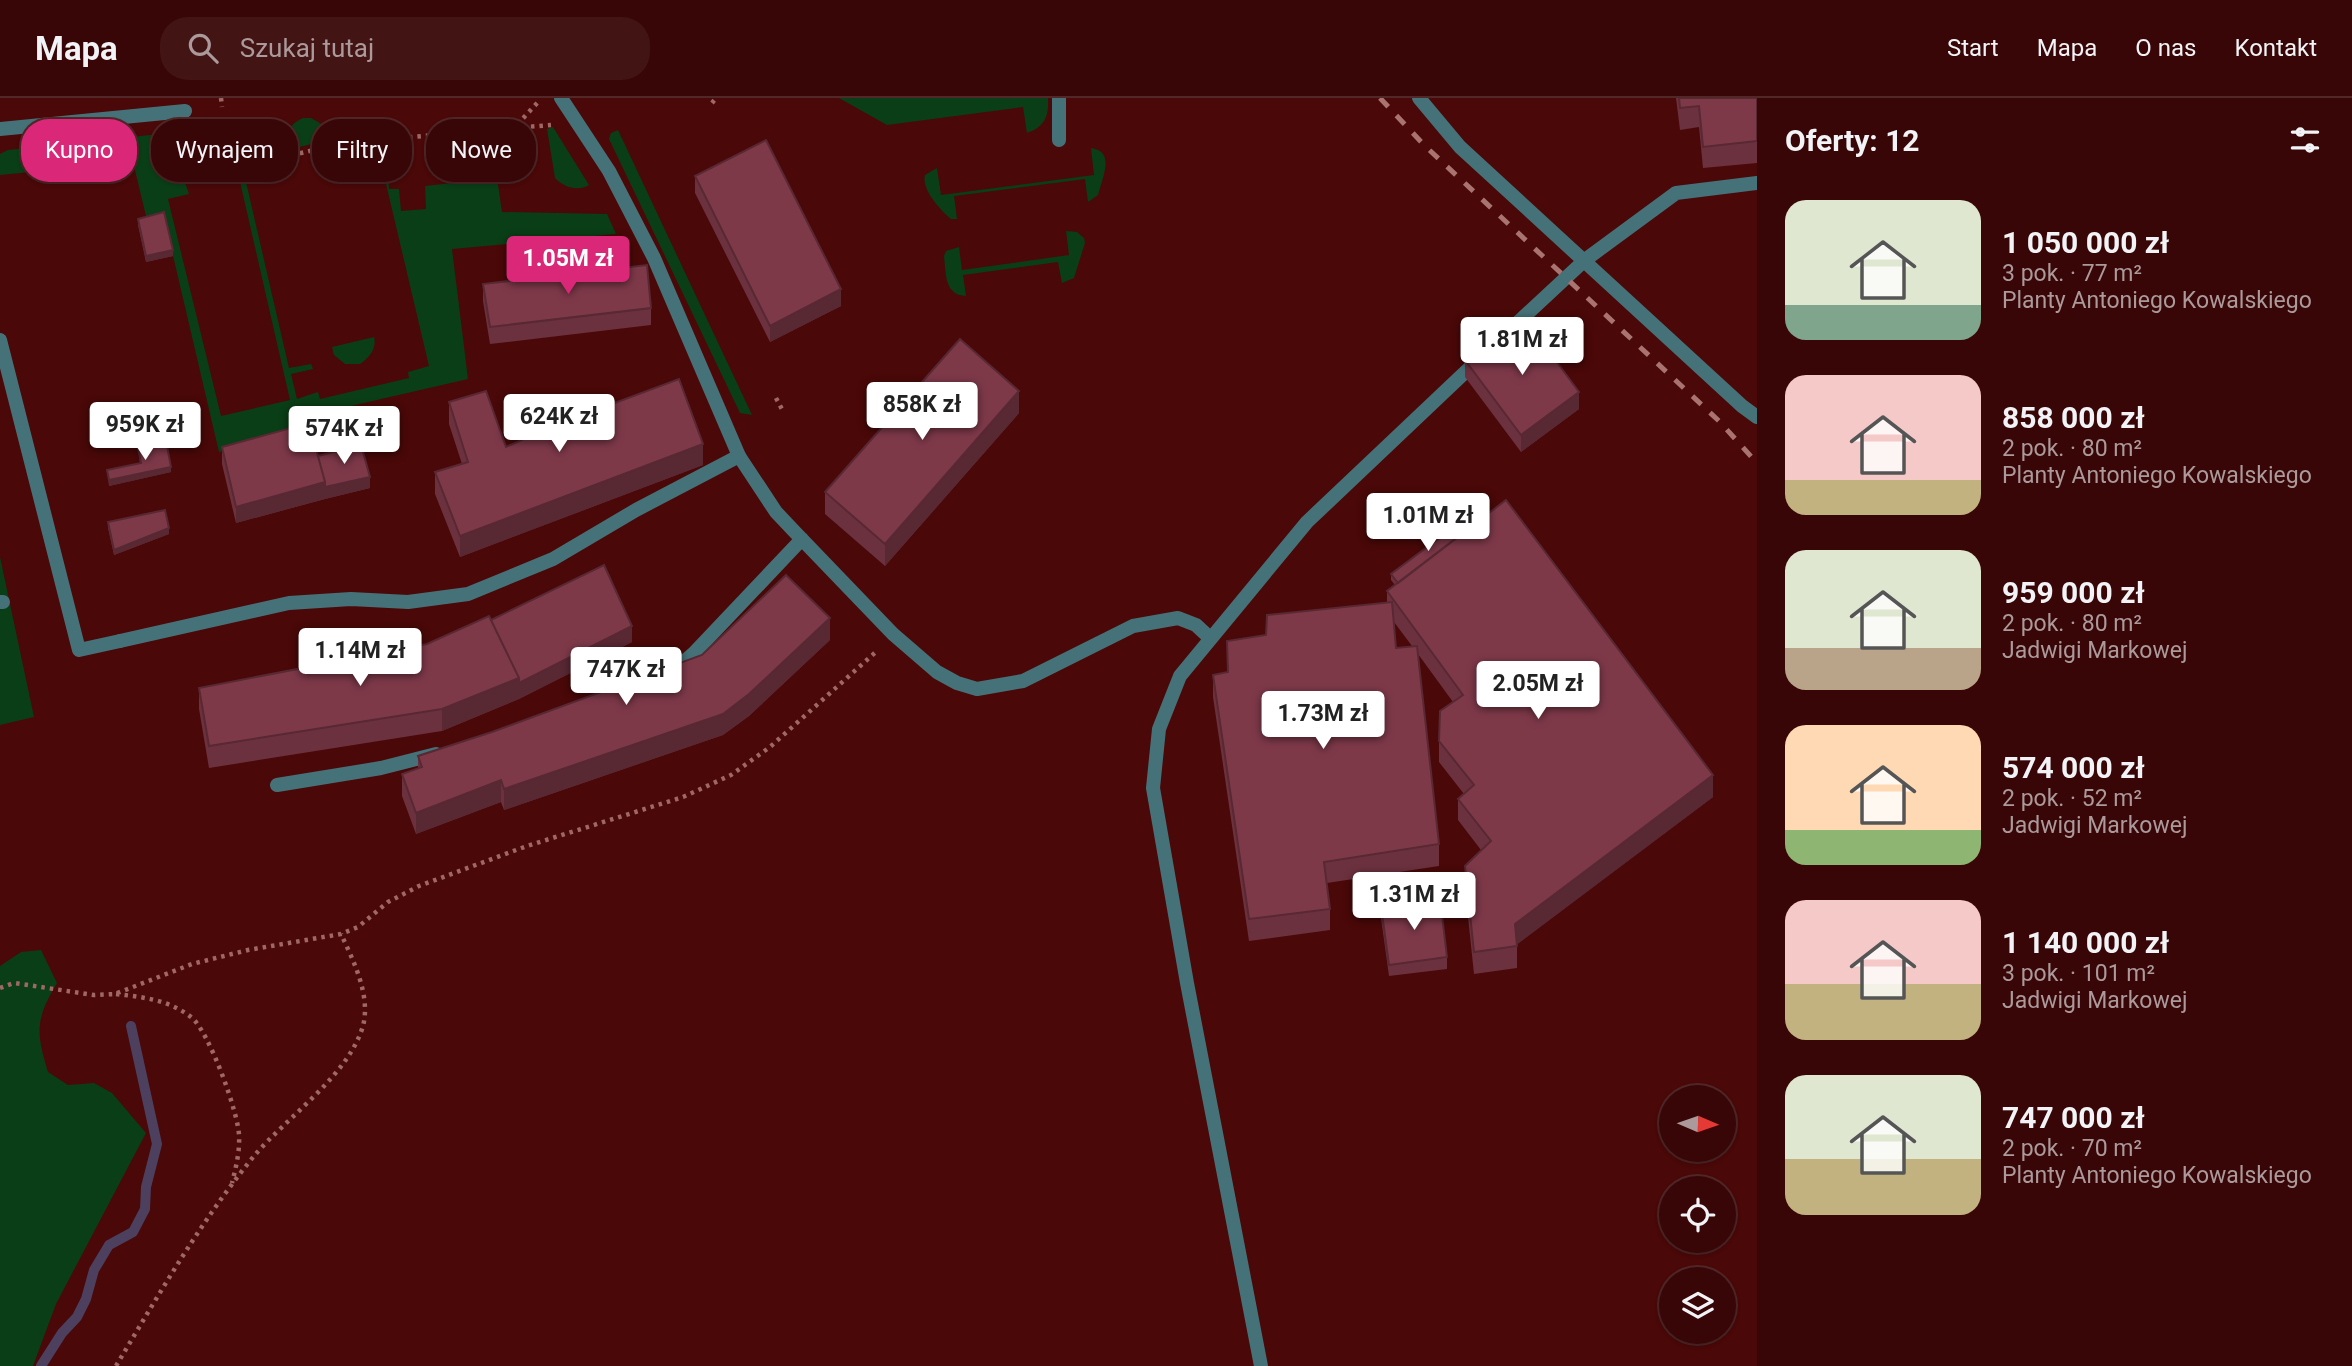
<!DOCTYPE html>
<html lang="pl">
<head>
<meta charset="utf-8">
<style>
  :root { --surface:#380606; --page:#431414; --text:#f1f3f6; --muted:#ab999b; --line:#522728; --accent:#db2777 }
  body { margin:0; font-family:Roboto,sans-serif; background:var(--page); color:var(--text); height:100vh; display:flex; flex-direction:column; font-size:26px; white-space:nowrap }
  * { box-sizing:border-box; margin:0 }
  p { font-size:23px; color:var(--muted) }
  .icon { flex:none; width:38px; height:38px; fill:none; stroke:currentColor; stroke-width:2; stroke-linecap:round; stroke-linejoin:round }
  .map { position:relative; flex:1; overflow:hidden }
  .side { display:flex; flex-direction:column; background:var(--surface); width:595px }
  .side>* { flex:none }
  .guide { position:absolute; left:21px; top:21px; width:665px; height:63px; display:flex; gap:14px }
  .needle { width:46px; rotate:92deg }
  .tools { position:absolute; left:1659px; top:987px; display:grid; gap:14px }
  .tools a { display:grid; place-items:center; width:77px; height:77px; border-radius:50%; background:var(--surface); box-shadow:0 2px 5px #0004,0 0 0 2px var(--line); font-size:35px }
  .price { position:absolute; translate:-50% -60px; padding:0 16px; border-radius:7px; background:#fff; color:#222; font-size:23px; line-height:46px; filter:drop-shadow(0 2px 4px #0008) }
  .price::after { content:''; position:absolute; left:50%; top:42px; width:21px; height:16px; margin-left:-10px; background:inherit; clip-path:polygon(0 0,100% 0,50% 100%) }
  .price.active { background:var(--accent); color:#fff }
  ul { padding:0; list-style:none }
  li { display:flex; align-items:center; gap:21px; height:175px; padding:0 28px }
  li span { display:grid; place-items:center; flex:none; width:196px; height:140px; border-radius:21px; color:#555 }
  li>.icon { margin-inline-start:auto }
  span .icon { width:84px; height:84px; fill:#fffc; stroke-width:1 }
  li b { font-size:30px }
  h2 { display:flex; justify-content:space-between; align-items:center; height:84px; padding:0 28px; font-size:30px }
  .chip { padding:0 24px; border-radius:28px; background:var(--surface); box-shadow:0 2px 5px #0004,0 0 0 2px var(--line); font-size:24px; line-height:63px }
  .chip.active { background:var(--accent); color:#fff }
  header { display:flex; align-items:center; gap:42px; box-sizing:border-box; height:98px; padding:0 35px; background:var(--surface); border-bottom:2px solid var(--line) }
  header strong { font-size:33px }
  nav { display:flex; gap:38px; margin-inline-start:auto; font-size:24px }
  .search { width:490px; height:63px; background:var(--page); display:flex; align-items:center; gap:18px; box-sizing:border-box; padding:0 24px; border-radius:28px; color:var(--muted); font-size:26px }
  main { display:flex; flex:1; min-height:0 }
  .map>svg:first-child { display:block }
</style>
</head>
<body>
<header>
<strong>Mapa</strong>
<div class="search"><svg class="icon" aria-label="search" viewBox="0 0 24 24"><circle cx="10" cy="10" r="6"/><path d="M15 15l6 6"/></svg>Szukaj tutaj</div>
<nav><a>Start</a><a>Mapa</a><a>O nas</a><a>Kontakt</a></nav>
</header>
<main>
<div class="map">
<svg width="1757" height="1268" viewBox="0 0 1757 1268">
  <rect width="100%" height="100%" fill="#4a0808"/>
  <!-- green -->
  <path fill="#0a3e16" d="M839,0H1048C1049,18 1045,29 1027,35L1023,9L887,27Z
    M303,20H311L323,27L328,42L287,52C284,37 289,26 303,20Z
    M237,26C262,28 263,58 267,78L246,84L289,270L311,266L313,271L291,276L297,301L318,294L320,301L409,280L408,274L429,268L378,52L357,57L354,47L386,45L389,91H399L401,113L426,111L425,88L497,80L502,114L607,116L616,136L452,151L468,281L303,319L306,332L219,354L163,115L146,118L133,64L0,77V56L8,52L150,37L162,38L170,42L189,96L168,101L221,318L290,302L232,49L209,55C203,28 215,28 237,26Z
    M553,29L589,87C577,94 564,89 555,80L547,31Z
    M618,32L752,317L740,315L609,41L611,35Z
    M1091,50C1116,53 1102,81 1098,97L1088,104L1085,81L954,98L957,121H951C940,112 921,91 925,77L937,70L941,97L1094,77Z
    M1066,133L1077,134L1084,140L1085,145L1074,180L1062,185L1058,164L963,177L966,198C944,197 946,175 944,158L946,153L959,149L962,172L1069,157Z
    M374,239C377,251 369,260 360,266H345L334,257L332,249Z
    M0,459L34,619L0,627Z
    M41,852L57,885C35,922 36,934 48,974L68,987L94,985L112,995L146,1035L56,1206L33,1268H0V868L21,854Z"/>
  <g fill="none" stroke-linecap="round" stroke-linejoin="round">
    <!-- stream -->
    <path stroke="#4d405e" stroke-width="10" d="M41,1268L62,1235L77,1219L86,1201L94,1172L109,1147L133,1134L145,1111L146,1089L157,1046L131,928"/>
    <!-- path -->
    <path stroke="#9f6865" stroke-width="4.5" stroke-dasharray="3.5 5" stroke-linecap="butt" d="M221,0L222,9
      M712,5L716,0
      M514,30L551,27
      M275,61L344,45L514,30L540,2
      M776,300L784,315
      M0,890L14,885L94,897L115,896L192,866L248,852L341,836L358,829L388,804L419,788L527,748L683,699L731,677L770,649L878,552
      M116,896C143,899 169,902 191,919C209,933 238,1014 239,1037C240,1053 236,1069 232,1085
      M116,1268C159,1196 201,1123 254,1058C287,1019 348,978 363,928C371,897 353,862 341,836"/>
    <!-- service -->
    <path stroke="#457278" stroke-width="14" d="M1419,0L1460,49L1742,308L1757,319
      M1498,243L1585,162L1676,95L1757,85
      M0,504H3
      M120,543L289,505L351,501L408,504L468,496L553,461L636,412L739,358L776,414L793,432L893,536L937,574L957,585L977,591L1023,583L1133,528L1178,520L1196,527L1210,540
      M669,572L679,568L694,555L802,441
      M277,687L381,670L436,656
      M1261,1268L1187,885L1153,690L1159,631L1180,578L1307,424L1478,262"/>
    <!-- minor -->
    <path stroke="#457278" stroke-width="14" d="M561,0L609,73L654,160L739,358
      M1059,0V42
      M0,31L185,13
      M0,242L79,552L120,543"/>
    <!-- rail -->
    <path stroke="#a97470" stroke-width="5" stroke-dasharray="12 12" stroke-linecap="butt" d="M1380,0L1424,47L1719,323L1757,365"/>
  </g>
  <!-- wall -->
  <path fill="#6c313f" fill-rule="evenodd" d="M1676,0H1757V65L1703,70L1699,29L1680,32Z
    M695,78L841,208L770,244L695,95Z
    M138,121L173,158L146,164L138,127Z
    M483,186L651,210V227L490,246L483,203Z
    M1515,235L1579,311L1521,354L1465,279V262Z
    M449,304L506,349L703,367L460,459L435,396V374L462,366L449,326Z
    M1019,315L885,468L825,416V394Z
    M138,349L171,374L109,388L107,372L140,365Z
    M222,349L318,358L370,390L325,401L236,425L222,366Z
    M108,424L169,436L114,457L108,430Z
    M1467,432L1713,699L1517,846V870L1474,876L1465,790V768L1481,752L1458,722V701L1464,696L1439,664V643L1453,604L1418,556L1439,746V768L1327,785L1330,811V832L1249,843L1213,599V577L1227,574L1266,537L1387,505V493L1395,487L1391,482V476ZM1394,524L1412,548L1396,550Z
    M491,522L632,544L519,601L442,633L209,670L199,611V590L427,546Z
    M830,542L749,618L723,637L504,712L501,704L416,736L402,698V676L418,670V658Z
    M1381,808L1447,859V871L1389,878L1381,820Z"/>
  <!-- shaded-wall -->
  <path fill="#582833" d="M173,152V158L146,164V158Z
    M841,191V208L770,244V228Z
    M1019,293V315L885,468V446Z
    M1579,294V311L1521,354V337Z
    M703,346V367L460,459V438Z
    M171,369V374L109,388V382Z
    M370,379V390L325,401L236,425V409L325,384Z
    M169,430V436L114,457V452Z
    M830,520V542L749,618L723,637L504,712V691Z
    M632,528V544L519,601L442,633V611Z
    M1713,677V699L1515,848V826Z
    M501,682V704L416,736V715Z"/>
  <!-- building -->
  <path fill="#7e3949" stroke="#582833" stroke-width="2" d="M1679,0H1757V43L1703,49L1699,8L1680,10Z
    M766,42L841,191L770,228L695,78Z
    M164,114L173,152L146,158L138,121Z
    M647,167L651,210L490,229L483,186Z
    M1528,225L1579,294L1521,337L1465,262L1510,228L1515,235Z
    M960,241L1019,293L885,446L825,394Z
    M679,281L703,346L460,438L435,374L468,364L449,304L486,293L506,349L553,328Z
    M309,325L325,384L236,409L222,349Z
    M166,343L171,369L109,382L107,372L141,365L138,349Z
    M361,347L370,379L325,389V384L318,358Z
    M1506,402L1713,677L1515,826L1517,848L1474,854L1465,768L1491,743L1458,701L1474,687L1439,643L1440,613L1463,597L1387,493Z
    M165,412L169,430L114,452L108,424Z
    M1461,424L1467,432L1398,485L1391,476Z
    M604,467L632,528L519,585V580L491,522Z
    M786,477L830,520L749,596L723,616L504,691L501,682L416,715L402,676L422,669L418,658L492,634L702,557Z
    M1392,504L1396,550L1417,548L1439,746L1324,764L1330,811L1249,821L1213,577L1228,574L1227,543L1266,537L1267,517Z
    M489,518L519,580L442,611L209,648L199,590L427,546Z
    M1440,801L1447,859L1389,867L1381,808Z"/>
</svg>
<div class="tools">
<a><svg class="needle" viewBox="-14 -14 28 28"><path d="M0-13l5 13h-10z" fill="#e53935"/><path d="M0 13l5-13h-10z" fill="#ab999b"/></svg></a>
<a><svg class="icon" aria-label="locate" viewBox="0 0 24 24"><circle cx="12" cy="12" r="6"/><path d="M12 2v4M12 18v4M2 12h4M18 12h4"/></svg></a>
<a><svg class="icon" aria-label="layers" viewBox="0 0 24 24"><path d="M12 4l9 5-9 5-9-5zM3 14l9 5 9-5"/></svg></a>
</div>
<b class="price active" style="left:568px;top:198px">1.05M zł</b>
<b class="price" style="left:1522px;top:279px">1.81M zł</b>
<b class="price" style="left:922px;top:344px">858K zł</b>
<b class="price" style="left:559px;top:356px">624K zł</b>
<b class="price" style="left:145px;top:364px">959K zł</b>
<b class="price" style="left:344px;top:368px">574K zł</b>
<b class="price" style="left:1428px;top:455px">1.01M zł</b>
<b class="price" style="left:360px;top:590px">1.14M zł</b>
<b class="price" style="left:626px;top:609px">747K zł</b>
<b class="price" style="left:1538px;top:623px">2.05M zł</b>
<b class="price" style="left:1323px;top:653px">1.73M zł</b>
<b class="price" style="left:1414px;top:834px">1.31M zł</b>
<div class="guide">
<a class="chip active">Kupno</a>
<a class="chip">Wynajem</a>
<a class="chip">Filtry</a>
<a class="chip">Nowe</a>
</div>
</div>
<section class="side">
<h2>Oferty: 12<svg class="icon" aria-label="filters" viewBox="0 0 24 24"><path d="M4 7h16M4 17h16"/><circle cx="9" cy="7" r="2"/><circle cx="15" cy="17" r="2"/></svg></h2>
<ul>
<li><span style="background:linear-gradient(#dfe7d0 75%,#7fa58c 0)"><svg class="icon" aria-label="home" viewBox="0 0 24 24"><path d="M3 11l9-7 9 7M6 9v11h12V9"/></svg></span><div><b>1 050 000 zł</b><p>3 pok. · 77 m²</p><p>Planty Antoniego Kowalskiego</p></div></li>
<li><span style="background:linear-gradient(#f6c9c9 75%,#c2b280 0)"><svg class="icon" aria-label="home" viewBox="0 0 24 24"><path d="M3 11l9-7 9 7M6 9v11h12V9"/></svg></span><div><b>858 000 zł</b><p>2 pok. · 80 m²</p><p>Planty Antoniego Kowalskiego</p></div></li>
<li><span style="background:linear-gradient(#dfe7d0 70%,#b9a48a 0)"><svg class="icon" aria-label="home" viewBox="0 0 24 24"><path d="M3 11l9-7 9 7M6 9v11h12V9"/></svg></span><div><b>959 000 zł</b><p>2 pok. · 80 m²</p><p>Jadwigi Markowej</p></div></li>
<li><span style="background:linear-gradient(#ffd9b3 75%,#8fb573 0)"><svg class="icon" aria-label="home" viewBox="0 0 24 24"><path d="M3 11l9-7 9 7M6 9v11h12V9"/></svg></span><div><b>574 000 zł</b><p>2 pok. · 52 m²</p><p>Jadwigi Markowej</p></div></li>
<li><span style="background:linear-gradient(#f6c9c9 60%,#c2b280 0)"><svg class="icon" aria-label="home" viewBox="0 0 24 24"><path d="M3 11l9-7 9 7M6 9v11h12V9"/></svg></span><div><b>1 140 000 zł</b><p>3 pok. · 101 m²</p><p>Jadwigi Markowej</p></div></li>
<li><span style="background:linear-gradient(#dfe7d0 60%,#c2b280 0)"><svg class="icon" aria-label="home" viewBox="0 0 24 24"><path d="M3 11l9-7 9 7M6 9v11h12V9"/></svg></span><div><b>747 000 zł</b><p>2 pok. · 70 m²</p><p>Planty Antoniego Kowalskiego</p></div></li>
</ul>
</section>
</main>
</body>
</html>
